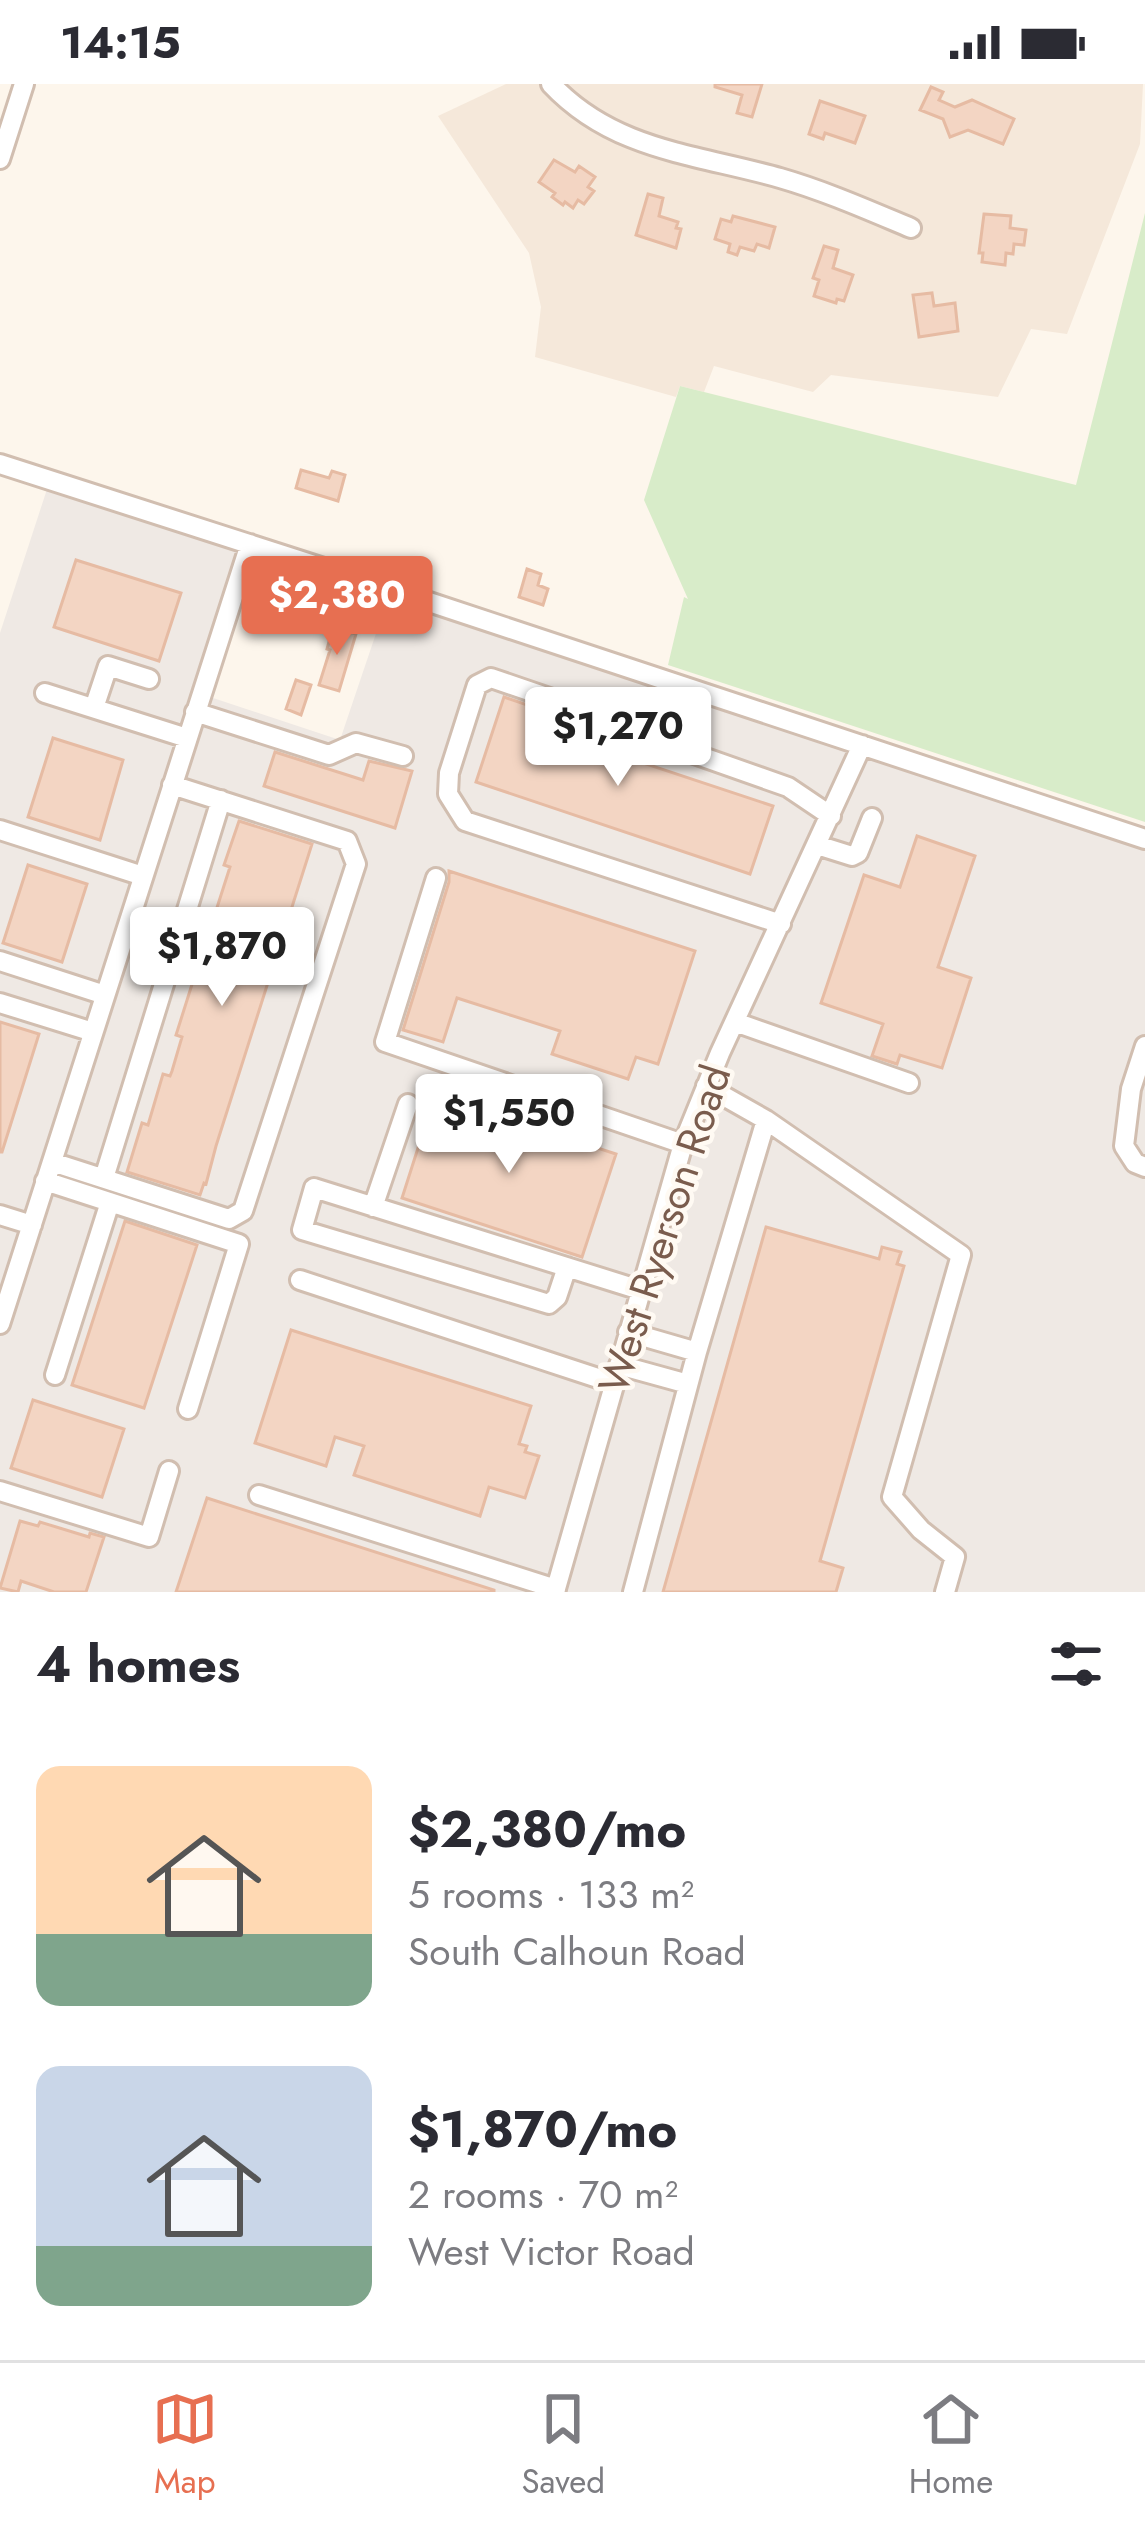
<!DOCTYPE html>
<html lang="en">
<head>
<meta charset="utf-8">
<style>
  :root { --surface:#fff; --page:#f7f7f7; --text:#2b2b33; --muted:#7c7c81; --line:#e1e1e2; --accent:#e76f51 }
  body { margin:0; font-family:Jost,sans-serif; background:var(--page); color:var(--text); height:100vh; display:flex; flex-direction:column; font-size:45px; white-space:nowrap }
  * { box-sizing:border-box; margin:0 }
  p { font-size:39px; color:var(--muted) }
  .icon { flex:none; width:66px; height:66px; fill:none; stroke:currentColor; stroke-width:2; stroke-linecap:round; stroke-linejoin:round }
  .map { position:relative; height:1508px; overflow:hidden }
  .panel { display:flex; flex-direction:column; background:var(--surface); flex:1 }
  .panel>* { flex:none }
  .price { position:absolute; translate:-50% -102px; padding:0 27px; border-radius:12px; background:#fff; color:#222; font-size:39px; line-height:78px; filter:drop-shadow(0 3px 6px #0008) }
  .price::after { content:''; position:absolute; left:50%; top:72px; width:36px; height:27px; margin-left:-18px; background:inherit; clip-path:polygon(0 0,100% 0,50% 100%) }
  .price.selected { background:var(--accent); color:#fff }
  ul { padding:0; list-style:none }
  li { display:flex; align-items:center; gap:36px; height:300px; padding:0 36px }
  li span { display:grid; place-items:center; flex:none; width:336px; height:240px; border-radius:24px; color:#555 }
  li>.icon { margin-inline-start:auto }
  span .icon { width:144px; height:144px; fill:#fffc; stroke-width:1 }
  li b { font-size:51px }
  h2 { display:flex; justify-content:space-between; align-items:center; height:144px; padding:0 36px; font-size:51px }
  .status { display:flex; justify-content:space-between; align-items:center; height:84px; padding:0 60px; background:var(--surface); direction:ltr }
  .status svg { height:33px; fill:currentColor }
  .tab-bar { display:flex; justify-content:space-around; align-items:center; height:168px; border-top:3px solid var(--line); background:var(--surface); font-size:33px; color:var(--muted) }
  .tab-bar a { display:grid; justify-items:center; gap:6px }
  .tab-bar .selected { color:var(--accent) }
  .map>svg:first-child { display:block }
</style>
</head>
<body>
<div class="status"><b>14:15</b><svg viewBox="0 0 49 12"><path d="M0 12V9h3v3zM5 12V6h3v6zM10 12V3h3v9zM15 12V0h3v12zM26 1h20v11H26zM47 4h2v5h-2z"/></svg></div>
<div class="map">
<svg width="1145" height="1508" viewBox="0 0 1145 1508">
  <rect width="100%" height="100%" fill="#fdf6ec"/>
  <!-- residential -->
  <path fill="#f5e8da" d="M506,0H1143L1140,60L1067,250L1031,245L998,313L831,291L813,308L714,282L704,308L680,302L676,313L535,273L541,223L529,169L438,32Z"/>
  <!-- industrial -->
  <path fill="#efe9e4" d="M50,396L250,460L201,610L340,656L391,505L1145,755V1508H0V549Z"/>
  <!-- green -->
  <path fill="#d8ecc9" d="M1145,129V738L668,581L684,513L688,515L644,416L680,302L1076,401Z"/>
  <!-- building -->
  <path fill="#f3d5c3" stroke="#e6bba3" stroke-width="3" d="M715,0H762L752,33L737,29L742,11L715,3Z
    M931,3L943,8L939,16L955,23L972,16L1014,35L1003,60L968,46L950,53L943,35L920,26Z
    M820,17L865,32L855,59L825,49L823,55L809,50Z
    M554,76L575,88L579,82L595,93L588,103L594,107L584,120L578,116L573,124L565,118L563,121L552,113L555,109L539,98Z
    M648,110L663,114L659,132L678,138L676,144L681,145L676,164L636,151Z
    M984,130L1011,132L1010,144L1026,146L1024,161L1014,160L1013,170L1006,169L1005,181L982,178L983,169H979Z
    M733,132L775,143L769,164L757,160L754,167L740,163L737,171L728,168L730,160L715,155L721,135L731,138Z
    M824,162L838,166L833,184L853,191L844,217L837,215L836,219L814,212L819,196L813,194Z
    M932,209L934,222L955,219L958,247L919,253L913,211Z
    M301,386L329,394L332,387L345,391L338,417L296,404Z
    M76,476L181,509L159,577L54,543Z
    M527,485L541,490L538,501L548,505L543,521L519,513Z
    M333,543L356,550L339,607L319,601L330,566L327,565Z
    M296,596L311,601L301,631L286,625Z
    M504,613L595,644L589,661L773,722L750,790L476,698Z
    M53,654L123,676L100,756L28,733Z
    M275,668L363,696L369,677L412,687L395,744L264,702Z
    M239,737L312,760L216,1062L206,1100L204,1099L200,1111L127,1088L142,1039L148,1041L163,990L170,992L172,987L182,953L176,951L201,872L207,874L218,841L219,835L214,833L230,783L224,781Z
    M917,752L975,772L938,883L971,894L942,984L900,971L897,980L872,972L883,940L821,919L864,791L900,803Z
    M28,781L87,800L62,878L3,859Z
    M449,787L695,867L658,980L636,973L628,995L552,970L560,947L457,914L443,958L403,946L449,798Z
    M0,938L39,950L2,1068H0Z
    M435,1011L616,1070L582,1173L402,1114Z
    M125,1137L197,1161L144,1324L72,1301Z
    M766,1143L879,1175L882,1163L901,1168L897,1180L904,1182L820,1477L843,1484L836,1508H663Z
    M291,1246L531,1322L519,1360L527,1362L525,1368L539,1372L525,1414L489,1403L480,1432L354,1391L364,1362L335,1353L326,1382L255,1359Z
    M33,1316L124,1345L102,1413L11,1384Z
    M207,1414L494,1506V1508H176Z
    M20,1437L38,1442L40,1438L89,1453L90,1449L104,1453L86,1508H54L21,1497L18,1508L0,1504Z"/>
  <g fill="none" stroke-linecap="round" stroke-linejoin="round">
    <defs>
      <path id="minor" d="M551,0C614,67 696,70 780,94C825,107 868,126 911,144
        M0,75L24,0
        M0,380L420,515L1145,755
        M45,609L187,654
        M94,624L108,582L149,595
        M195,628L329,671L356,659L403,672
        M0,746L143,792
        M817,761L852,772L858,769L872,734
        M436,794L385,958L683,1060
        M781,840L465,737L448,710L449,689L477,601L491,594L602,632L632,648L788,703L831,732
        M0,877L105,911
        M0,919L93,948
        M735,938L909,999
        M1145,962L1131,1005L1124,1062L1135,1079L1145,1083
        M766,1036L961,1171L892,1413L921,1446L955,1473L945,1508
        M52,1078L229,1135L243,1127L356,780L347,757L172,701
        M104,1094L221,716
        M45,1097L239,1160L188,1325
        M373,1123L408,1020
        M0,1131L32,1141
        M567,1183L557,1213L549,1220L302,1146L314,1104L640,1206
        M300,1196L613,1299
        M0,1240L250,460
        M628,1248L697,1268
        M619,1281L688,1300
        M55,1291L110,1118
        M0,1407L149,1453L169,1387
        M259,1411L556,1505
        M555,1508L683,1060L720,969L862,661
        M633,1508L697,1268L766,1036L706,1002"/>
    </defs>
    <!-- minor casing -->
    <use href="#minor" stroke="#d1beb0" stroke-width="24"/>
    <!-- minor -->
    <use href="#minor" stroke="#fff" stroke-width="18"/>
  </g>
  <g text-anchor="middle" stroke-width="9" stroke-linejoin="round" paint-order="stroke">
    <!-- street labels -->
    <g font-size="42" fill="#7a5c4d" stroke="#fffaf3">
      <text transform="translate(664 1145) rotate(-72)" y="15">West Ryerson Road</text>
    </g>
  </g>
</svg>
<b class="price selected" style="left:337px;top:574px">$2,380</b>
<b class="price" style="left:618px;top:705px">$1,270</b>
<b class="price" style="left:222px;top:925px">$1,870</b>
<b class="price" style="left:509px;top:1092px">$1,550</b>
</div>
<section class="panel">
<h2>4 homes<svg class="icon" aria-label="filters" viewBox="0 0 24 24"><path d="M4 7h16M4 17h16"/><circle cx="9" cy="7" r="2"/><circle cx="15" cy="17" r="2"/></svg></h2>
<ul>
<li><span style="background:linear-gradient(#ffd9b3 70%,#7fa58c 0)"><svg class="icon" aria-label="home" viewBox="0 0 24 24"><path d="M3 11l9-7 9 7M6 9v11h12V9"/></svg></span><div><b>$2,380/mo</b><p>5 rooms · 133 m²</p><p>South Calhoun Road</p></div></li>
<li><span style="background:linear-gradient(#c9d6e8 75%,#7fa58c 0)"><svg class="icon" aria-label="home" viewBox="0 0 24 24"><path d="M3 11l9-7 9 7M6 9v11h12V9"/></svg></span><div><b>$1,870/mo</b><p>2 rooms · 70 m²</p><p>West Victor Road</p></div></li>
</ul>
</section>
<nav class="tab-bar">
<a class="selected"><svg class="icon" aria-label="map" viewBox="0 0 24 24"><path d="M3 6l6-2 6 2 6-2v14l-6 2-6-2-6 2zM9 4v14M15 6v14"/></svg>Map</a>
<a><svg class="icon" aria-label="saved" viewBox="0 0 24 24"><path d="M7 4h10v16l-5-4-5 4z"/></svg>Saved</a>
<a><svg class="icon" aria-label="home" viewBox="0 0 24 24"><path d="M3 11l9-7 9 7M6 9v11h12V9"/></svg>Home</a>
</nav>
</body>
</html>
